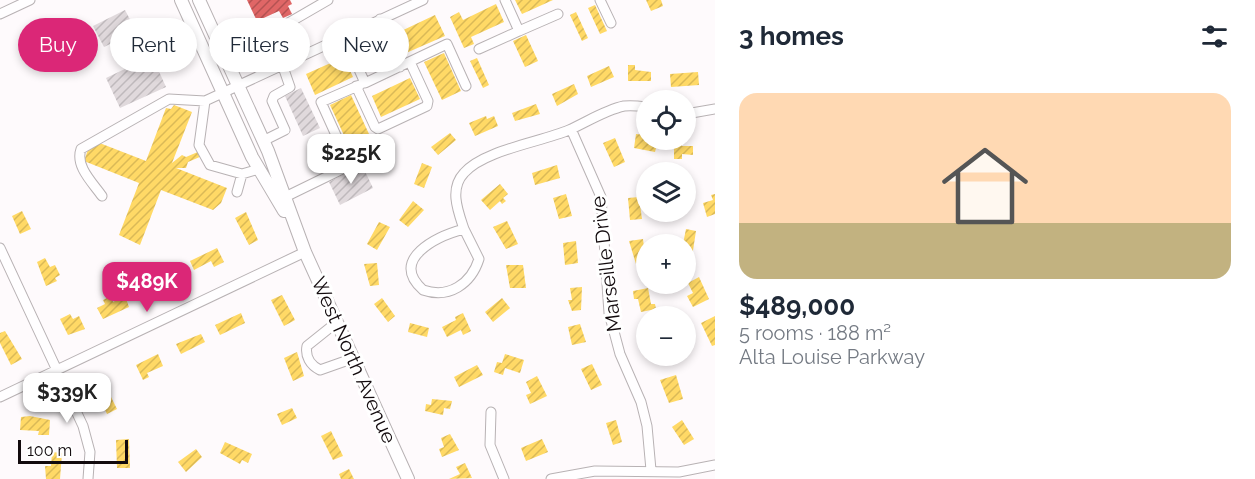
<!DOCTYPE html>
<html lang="en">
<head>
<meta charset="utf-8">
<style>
  :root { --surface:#fff; --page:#f6f6f7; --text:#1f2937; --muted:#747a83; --accent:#db2777 }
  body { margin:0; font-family:Raleway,sans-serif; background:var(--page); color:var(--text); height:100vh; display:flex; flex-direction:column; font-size:22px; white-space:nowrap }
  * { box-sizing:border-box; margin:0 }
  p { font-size:20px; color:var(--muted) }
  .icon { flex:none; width:33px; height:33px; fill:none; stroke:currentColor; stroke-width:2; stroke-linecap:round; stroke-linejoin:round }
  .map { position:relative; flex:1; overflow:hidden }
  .details { display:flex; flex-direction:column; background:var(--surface); width:540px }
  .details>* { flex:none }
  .hud { position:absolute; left:18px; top:18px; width:570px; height:54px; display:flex; gap:12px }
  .buttons { position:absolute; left:636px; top:90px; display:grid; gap:12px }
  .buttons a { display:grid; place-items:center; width:60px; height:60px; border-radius:50%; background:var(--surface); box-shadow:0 3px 9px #0003; font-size:30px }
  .scale { position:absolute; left:18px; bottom:15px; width:110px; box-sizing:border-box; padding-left:6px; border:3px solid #120a0d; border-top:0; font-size:16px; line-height:21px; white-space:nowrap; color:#120a0d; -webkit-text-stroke:4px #fff; paint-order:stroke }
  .price { position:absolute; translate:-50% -51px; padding:0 14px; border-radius:12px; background:#fff; color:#222; font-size:20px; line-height:39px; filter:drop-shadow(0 2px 3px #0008) }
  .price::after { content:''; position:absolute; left:50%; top:36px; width:18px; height:14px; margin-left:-9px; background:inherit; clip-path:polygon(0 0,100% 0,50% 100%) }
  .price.current { background:var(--accent); color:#fff }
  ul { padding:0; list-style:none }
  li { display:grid; align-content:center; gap:12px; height:318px; padding:0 24px }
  li span { display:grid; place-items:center; height:186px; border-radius:18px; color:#555 }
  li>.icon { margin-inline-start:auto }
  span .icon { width:108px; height:108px; fill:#fffc; stroke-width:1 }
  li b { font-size:26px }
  h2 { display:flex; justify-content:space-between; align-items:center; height:72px; padding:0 24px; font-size:26px }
  .chip { padding:0 21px; border-radius:27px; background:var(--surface); box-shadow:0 3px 9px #0003; font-size:21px; line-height:54px }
  .chip.current { background:var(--accent); color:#fff }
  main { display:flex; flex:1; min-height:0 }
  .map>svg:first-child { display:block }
</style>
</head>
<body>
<main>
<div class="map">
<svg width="715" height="479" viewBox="0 0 715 479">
  <defs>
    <pattern id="homes-hatch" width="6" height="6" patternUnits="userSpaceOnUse" patternTransform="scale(1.5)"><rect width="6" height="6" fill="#ffd966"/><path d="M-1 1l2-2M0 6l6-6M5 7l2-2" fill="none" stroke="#dab957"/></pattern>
    <pattern id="shops-hatch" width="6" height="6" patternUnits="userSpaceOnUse" patternTransform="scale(1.5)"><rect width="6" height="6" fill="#e06666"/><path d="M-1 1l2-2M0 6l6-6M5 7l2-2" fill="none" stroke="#b45252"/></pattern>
    <pattern id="building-hatch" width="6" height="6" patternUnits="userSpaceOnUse" patternTransform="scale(1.5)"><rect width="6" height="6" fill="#e0d9dc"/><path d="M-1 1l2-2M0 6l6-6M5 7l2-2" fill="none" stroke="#bfb9bc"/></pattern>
  </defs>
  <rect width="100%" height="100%" fill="#fefafc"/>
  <!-- homes -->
  <path fill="url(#homes-hatch)" d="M515,0H553L522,14Z
    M646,0H661L663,6L651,11Z
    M496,4L504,22L471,37L474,44L464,48L450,17L459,12L463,20Z
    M595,5L607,31L600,34L588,8Z
    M576,12L588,38L582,41L570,15Z
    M435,15L445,36L406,53L397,33Z
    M526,35L538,61L525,67L513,41Z
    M444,53L461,91L442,100L424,62Z
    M344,57L353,77L315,95L306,74Z
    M477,58L489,85L483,88L470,61Z
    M628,65H635V70L651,72V81H628Z
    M609,66L614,77L591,87L587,76Z
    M698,72L699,85L671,87L670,74Z
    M410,78L420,99L381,117L372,96Z
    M574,84L578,94L557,106L552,94Z
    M351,95L369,134L348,144L330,105Z
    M536,104L540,114L515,121L512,113Z
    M174,105L192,112L172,163L182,155L186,157L200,151L202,156L188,162L186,168H176L227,188L221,203L213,210L161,190L140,245L119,235L139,183L84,161L90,144L97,142L146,161L166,108L171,109Z
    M486,116L487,119L494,116L498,126L475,136L469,123Z
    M450,133L456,140L438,155L431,147Z
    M636,134L646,135V140H658L655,152L634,148Z
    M615,138L625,162L614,167L603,143Z
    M674,142H682V146H693V155L682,154V159H674Z
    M422,163L432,167L424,188L414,184Z
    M557,165L560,178L535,185L532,173Z
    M500,184L508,194L503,198L506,201L502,204L500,201L490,210L481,200Z
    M566,194L572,216L559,219L553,198Z
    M715,194V214L707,217L703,203L713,200L711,195Z
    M639,197L642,219L630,220L628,198Z
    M413,201L424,210L408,227L399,220Z
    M22,211L31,229L20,234L12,216Z
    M246,212L258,240L249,245L235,218Z
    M507,221L518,244L506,249L493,227Z
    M379,222L390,227L377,250L367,244Z
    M686,229L696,231L692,257L686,256V244H683Z
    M643,239L646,263L636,264L629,241Z
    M576,241L578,263L565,265L563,243Z
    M217,248L224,262L214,267L211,261L194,270L190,261Z
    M45,258L50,267L55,265L60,275L55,278L57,281L46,286L37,262Z
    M377,263L379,285L370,286L364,264Z
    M506,265H523L526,288H510Z
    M168,266L171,274L162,279L166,289L153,295L148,284L155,281L152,274Z
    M699,277L709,299L693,307L687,296L693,293L688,283Z
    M582,287L581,310L572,311L568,300H572L570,288Z
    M648,288L651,304H655L656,309L641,312L638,299H634L633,291Z
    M282,295L295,320L284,326L271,300Z
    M111,296L113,302L125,296L129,307L103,319L97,308L105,304L103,300Z
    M382,298L395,316L388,322L374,304Z
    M502,298L510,308L493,322L485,312Z
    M241,313L245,323L220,335L215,325Z
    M463,313L471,331L463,335L461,330L447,337L442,327L456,320L455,317Z
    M70,314L73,319L79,316L85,329L68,335L60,319Z
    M715,316V345L712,346L701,323Z
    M410,323L429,328L427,337L408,332Z
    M580,324L586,342L572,345L568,327Z
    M5,331L22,359L11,365L0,343V333Z
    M201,334L205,342L181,354L176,344Z
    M297,352L304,376L293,381L284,358Z
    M158,354L163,366L147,373L149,377L143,380L136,365Z
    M505,354L524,360L520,373L505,368L503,375L494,372L497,362L502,363Z
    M592,364L602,385L591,390L581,369Z
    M477,365L483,375L459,387L454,377Z
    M676,375L683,399L669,403L660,380Z
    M537,376L547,396L530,404L526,395L531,393L526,382Z
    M107,381L109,393L117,409L107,414L96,391L99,389L98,382Z
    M432,399L452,401L450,409L444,408L443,415L425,411L426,404L431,405Z
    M292,408L297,418L282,425L277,414Z
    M30,416L50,420L49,435H38L39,431L20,430L21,417Z
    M616,420L622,442L613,445L606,423Z
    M682,420L694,439L684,445L672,427Z
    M331,431L343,456L333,460L321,436Z
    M450,434L459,450L442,457L439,449L444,447L441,438Z
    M129,439L130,468H117L116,440Z
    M542,439L548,452L526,461L521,448Z
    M225,442L252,454L248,463L242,460L240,464L220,453Z
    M196,449L202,457L186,472L178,462Z
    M52,452L62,453L60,479H46L45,466H51Z
    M465,463L472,478L449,479L460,474L456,467Z
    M349,469L354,479H341L339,474Z"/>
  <!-- shops -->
  <path fill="url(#shops-hatch)" d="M247,0H290L292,4L288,6L292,14L283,18L279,11L257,21Z"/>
  <!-- building -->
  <path fill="url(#building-hatch)" d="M125,10L136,31L104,47L93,26Z
    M152,56L166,87L120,108L106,78Z
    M301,88L320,128L303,136L285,96Z
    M362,165L373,188L340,205L329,182Z"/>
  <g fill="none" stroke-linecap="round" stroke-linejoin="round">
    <defs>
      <path id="minor" d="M505,0L519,31L558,14
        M600,0L611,23
        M0,14L30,0
        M380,19L400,67
        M344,36L365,83L447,44L466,86
        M252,44L328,0
        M479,49L519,31
        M356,86L375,127L378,129L427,106L428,101L410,62
        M686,114L715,109
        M571,129L601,197L609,313L620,354L641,402L647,426L651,470
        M263,141L285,130L272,101L274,96L290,87L282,64
        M340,144L321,102L360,85
        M259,169L242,174L210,165L199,145L205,101L423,0
        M237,192L242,174
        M102,196C92,182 75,166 81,149L169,99L205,101
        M281,199L365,158
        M464,229C458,211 449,189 464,173C484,150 541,142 569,130C587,122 605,110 624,106C632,105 639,106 646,107
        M464,229L479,259C471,284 449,299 423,290C388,259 438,236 464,229Z
        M0,248L83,426L90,452L88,479
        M337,322L307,346C305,356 310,365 320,370L354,358
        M0,397L305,252
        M491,412L490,445L504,479
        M551,479L595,471L679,472L715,465"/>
      <path id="major" d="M181,0L252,157L284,211
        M199,0L268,151L305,252L408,479"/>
    </defs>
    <!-- minor casing -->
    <use href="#minor" stroke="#b8b2b4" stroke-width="11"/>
    <!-- major casing -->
    <use href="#major" stroke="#b8b2b4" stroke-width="14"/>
    <!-- minor -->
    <use href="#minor" stroke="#fffeff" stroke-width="9"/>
    <!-- major -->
    <use href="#major" stroke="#fffeff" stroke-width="12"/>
  </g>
  <g text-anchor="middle" stroke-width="6" stroke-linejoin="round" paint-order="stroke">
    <!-- street labels -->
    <g font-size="20" fill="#120a0d" stroke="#fff">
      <text transform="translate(606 264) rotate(-97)" y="7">Marseille Drive</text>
      <text transform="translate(354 360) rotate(66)" y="7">West North Avenue</text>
    </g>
  </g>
</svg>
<div class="buttons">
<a><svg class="icon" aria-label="locate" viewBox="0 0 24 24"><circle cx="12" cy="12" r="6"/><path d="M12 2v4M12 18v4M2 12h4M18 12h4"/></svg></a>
<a><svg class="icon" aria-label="layers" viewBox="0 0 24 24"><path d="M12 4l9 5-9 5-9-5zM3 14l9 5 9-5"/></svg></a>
<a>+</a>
<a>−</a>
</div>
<div class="scale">100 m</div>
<b class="price" style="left:351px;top:185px">$225K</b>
<b class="price current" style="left:147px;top:313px">$489K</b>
<b class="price" style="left:67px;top:424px">$339K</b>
<div class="hud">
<a class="chip current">Buy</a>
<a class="chip">Rent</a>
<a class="chip">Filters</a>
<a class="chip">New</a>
</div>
</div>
<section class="details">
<h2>3 homes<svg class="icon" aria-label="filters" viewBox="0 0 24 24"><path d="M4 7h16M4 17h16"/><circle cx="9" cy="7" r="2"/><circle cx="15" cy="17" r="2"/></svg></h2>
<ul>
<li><span style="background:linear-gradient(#ffd9b3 70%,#c2b280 0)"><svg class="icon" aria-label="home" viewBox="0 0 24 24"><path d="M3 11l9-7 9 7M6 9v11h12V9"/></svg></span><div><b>$489,000</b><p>5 rooms · 188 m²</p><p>Alta Louise Parkway</p></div></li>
</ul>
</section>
</main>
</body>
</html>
